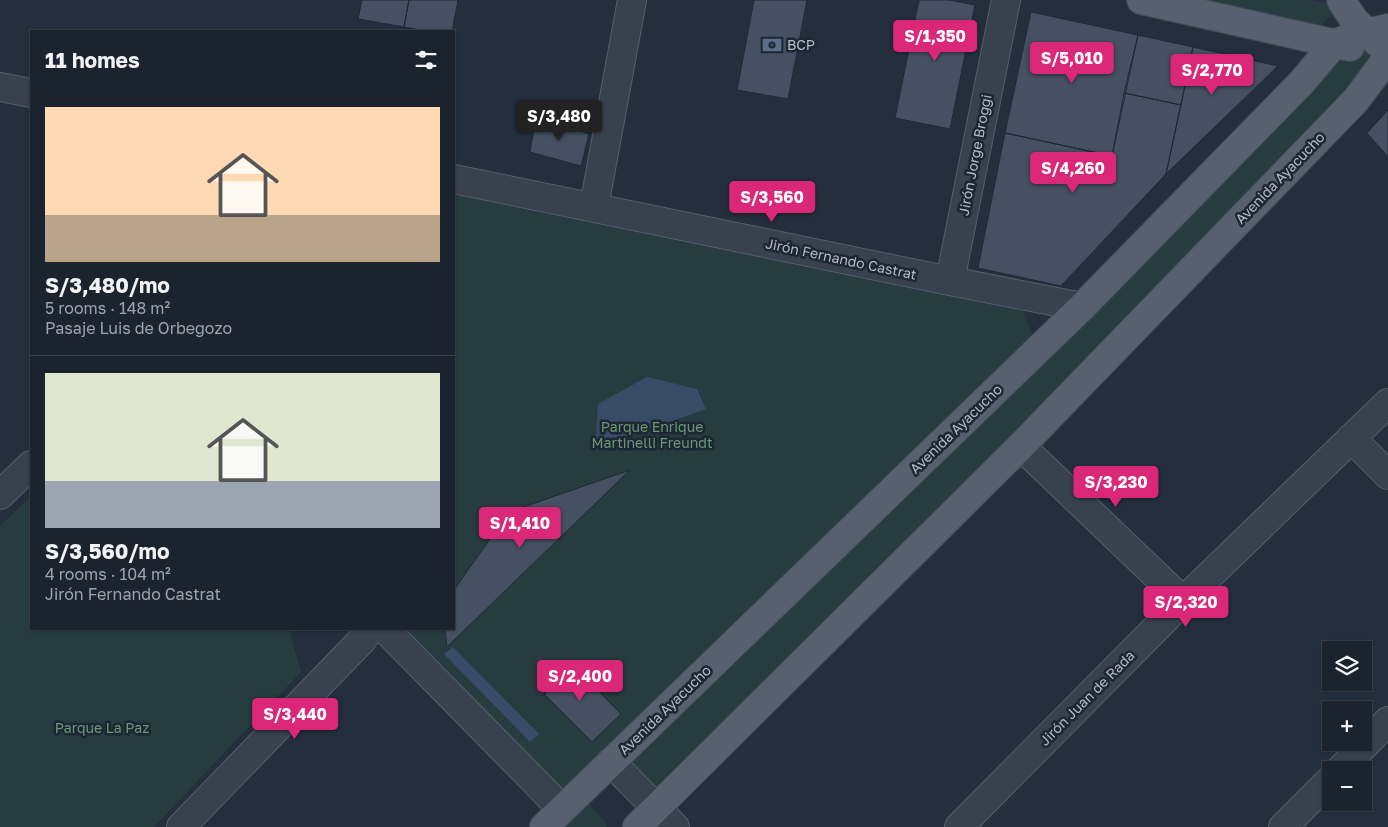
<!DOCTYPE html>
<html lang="en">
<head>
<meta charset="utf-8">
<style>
  :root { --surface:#1b232e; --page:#282f3a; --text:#f1f3f6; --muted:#a0a4aa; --line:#39404a; --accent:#db2777 }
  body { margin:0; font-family:"Golos Text",sans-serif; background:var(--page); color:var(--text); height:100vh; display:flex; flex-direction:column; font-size:19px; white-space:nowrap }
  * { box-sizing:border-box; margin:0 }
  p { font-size:16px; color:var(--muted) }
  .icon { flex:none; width:28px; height:28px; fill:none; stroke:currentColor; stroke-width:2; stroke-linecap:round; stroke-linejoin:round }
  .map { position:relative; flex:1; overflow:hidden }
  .drawer { position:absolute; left:30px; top:30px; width:425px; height:600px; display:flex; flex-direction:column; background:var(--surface); border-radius:0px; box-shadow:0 1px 4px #0004,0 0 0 1px var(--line) }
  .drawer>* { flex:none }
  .controls { position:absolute; left:1322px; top:641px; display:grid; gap:10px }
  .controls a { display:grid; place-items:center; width:50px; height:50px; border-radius:0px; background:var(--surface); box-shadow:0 1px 4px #0004,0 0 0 1px var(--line); font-size:25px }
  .price { position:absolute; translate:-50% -42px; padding:0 11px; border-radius:5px; background:var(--accent); color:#fff; font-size:16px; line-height:32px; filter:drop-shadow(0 1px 2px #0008) }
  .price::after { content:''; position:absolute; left:50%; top:30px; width:15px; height:11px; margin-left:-8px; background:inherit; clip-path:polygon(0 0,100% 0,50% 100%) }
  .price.current { background:#222; color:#fff }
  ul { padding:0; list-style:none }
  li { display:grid; align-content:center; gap:10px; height:265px; padding:0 15px }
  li+li { border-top:1px solid var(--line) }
  li span { display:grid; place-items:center; height:155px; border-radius:0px; color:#555 }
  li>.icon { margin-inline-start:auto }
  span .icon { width:90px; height:90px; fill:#fffc; stroke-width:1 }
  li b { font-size:21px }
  h2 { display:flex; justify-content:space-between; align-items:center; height:60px; padding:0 15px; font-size:21px }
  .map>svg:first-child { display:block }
</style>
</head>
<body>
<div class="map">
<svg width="1388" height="827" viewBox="0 0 1388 827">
  <rect width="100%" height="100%" fill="#242f3e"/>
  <!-- green -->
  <path fill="#263c3f" d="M1192,0H1312L1340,6L1320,26Z
    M1334,44L1388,54L656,808L611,762Z
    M454,191L1023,311L1034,340L548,813L384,629H454Z
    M31,496V629H289L301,672L154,827H0V526Z
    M588,803L608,825L606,827H563Z"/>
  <!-- water -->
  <path fill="#394c67" d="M647,377L697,389L706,409L595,449L598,404Z
    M453,647L539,734L530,742L444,654Z"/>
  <!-- building -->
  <path fill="#455162" stroke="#1f2835" d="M362,0H409L404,27L358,19Z
    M409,0H458L452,31H426L404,27Z
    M754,0H807L788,99L737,90Z
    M919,0H949L975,5L950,129L895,118Z
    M1031,12L1138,35L1112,156L1005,133Z
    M1138,35L1193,47L1181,105L1124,93Z
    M1193,47L1278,66L1166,174Z
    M1124,93L1181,105L1166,174L1061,286L978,268L1005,133L1112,156Z
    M1388,110V157L1367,133Z
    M536,116L589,134L581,166L530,152Z
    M630,470L447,647L445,629H454V590L509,512Z
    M575,667L621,714L592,742L545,695L548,677L556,668Z"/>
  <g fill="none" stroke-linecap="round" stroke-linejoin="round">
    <defs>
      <path id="minor" d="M0,87L31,93
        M454,179L950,281L1082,307
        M594,207L632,0
        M950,281L1006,0
        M1351,438L1388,475
        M1021,446L1183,601
        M0,495L31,465
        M385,629L562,809
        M611,762L675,827
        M1340,770L1388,721
        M181,827L362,640L370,629
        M959,827L1183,601L1388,403
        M1283,827L1331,779"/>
      <path id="major" d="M1141,0L1350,47
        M1341,0L1354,20L1378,43
        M544,827L1082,307L1302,82L1334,44L1353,36L1388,28
        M637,827L1021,446L1356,100L1388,57"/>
    </defs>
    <!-- minor casing -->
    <use href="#minor" stroke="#565f6c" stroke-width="30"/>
    <!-- major casing -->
    <use href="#major" stroke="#414a57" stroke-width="30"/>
    <!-- minor -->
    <use href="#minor" stroke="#38414e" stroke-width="28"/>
    <!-- major -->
    <use href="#major" stroke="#56606e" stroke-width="28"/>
  </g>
  <!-- icons -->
  <defs>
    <symbol id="bank-bare" viewBox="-9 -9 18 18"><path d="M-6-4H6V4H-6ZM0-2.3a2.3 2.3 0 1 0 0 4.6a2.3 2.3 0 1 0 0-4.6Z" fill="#5c6f8a" stroke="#1d2633" stroke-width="2.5" paint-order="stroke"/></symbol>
  </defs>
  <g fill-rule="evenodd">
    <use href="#bank-bare" x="758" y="31" width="28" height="28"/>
  </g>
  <g text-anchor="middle" stroke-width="5" stroke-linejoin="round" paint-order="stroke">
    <!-- poi labels -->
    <g font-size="14" fill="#b4bcc9" stroke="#1d2633" text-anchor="start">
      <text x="787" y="50">BCP</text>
    </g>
    <!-- street labels -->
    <g font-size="14" fill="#b4bcc9" stroke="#1d2633">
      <text transform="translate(975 155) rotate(-79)" y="5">Jirón Jorge Broggi</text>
      <text transform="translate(1280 178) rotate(-46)" y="5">Avenida Ayacucho</text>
      <text transform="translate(841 259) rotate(12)" y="5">Jirón Fernando Castrat</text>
      <text transform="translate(956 429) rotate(-44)" y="5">Avenida Ayacucho</text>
      <text transform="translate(1087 698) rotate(-45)" y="5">Jirón Juan de Rada</text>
      <text transform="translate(665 710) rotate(-44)" y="5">Avenida Ayacucho</text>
    </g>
    <!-- park labels -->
    <g font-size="14" fill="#6b9a76" stroke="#1d2633">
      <text x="652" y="432">Parque Enrique<tspan x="652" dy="16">Martinelli Freundt</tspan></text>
      <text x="102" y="733">Parque La Paz</text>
    </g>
  </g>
</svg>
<div class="controls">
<a><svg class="icon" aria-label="layers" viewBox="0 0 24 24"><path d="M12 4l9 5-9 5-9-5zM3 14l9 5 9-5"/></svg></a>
<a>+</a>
<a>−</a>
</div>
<b class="price" style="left:935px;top:62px">S/1,350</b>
<b class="price" style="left:1072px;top:84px">S/5,010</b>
<b class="price" style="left:1212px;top:96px">S/2,770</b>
<b class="price current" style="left:559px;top:142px">S/3,480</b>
<b class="price" style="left:1073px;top:194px">S/4,260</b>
<b class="price" style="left:772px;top:223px">S/3,560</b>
<b class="price" style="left:1116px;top:508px">S/3,230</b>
<b class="price" style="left:520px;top:549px">S/1,410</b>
<b class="price" style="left:1186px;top:628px">S/2,320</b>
<b class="price" style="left:580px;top:702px">S/2,400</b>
<b class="price" style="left:295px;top:740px">S/3,440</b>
<section class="drawer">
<h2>11 homes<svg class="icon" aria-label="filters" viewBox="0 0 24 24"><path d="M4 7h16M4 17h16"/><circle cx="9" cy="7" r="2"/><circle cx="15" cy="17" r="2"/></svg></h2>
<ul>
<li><span style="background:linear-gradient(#ffd9b3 70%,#b9a48a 0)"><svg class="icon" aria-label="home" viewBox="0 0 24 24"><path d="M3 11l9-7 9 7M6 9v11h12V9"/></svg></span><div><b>S/3,480/mo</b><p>5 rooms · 148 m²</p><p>Pasaje Luis de Orbegozo</p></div></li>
<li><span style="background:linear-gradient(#dfe7d0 70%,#9aa5b1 0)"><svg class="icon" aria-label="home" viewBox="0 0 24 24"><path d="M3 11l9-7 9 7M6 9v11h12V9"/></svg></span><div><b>S/3,560/mo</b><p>4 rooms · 104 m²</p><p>Jirón Fernando Castrat</p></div></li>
</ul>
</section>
</div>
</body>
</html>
